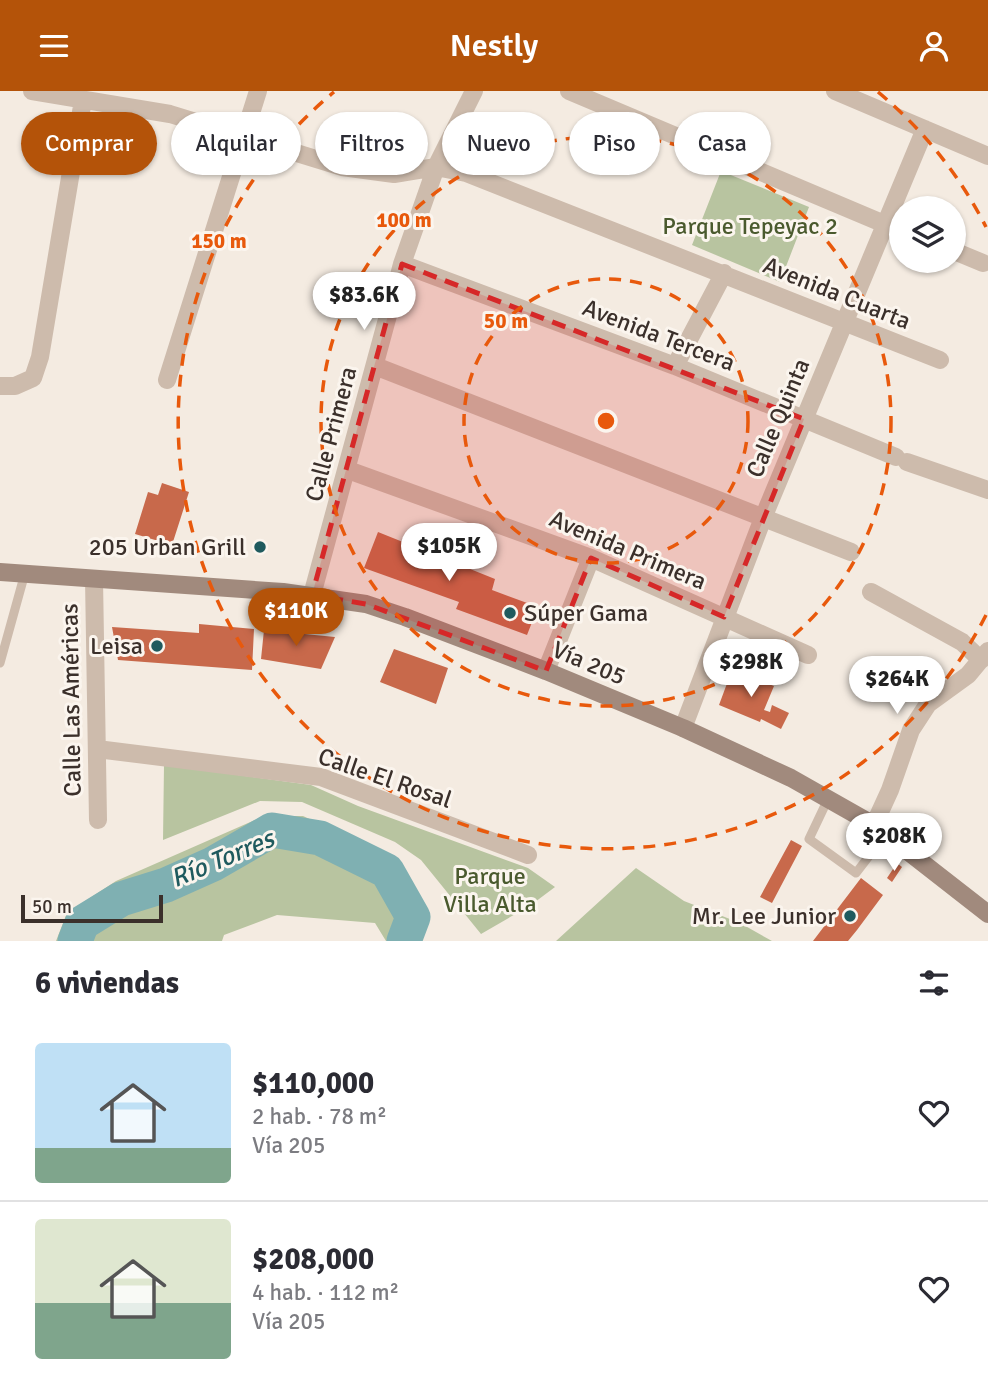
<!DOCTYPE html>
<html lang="es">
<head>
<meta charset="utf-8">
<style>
  :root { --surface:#fff; --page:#f2f2f3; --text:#2b2b33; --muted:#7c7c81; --line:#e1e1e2; --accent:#b45309 }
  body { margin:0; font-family:Signika,sans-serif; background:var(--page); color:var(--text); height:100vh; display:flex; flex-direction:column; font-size:26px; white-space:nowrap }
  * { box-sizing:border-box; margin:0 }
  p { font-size:23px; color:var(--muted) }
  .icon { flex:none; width:38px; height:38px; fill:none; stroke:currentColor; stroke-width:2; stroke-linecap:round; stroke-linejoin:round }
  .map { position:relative; height:850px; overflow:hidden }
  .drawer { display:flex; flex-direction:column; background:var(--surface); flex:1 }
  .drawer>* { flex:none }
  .banner { position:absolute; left:21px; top:21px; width:947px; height:63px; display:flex; gap:14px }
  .fabs { position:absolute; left:889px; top:105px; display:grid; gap:14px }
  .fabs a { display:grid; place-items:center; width:77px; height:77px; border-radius:50%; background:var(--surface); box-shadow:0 2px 5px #0004; font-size:35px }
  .scale { position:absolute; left:21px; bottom:18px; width:142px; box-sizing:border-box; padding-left:7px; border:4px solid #3b302b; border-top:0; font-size:19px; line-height:24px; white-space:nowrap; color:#3b302b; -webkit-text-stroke:5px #fbf5ee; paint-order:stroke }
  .price { position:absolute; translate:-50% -60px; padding:0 16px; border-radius:24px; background:#fff; color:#222; font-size:23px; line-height:46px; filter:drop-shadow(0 2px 4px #0008) }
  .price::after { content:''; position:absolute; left:50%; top:42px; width:21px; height:16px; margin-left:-10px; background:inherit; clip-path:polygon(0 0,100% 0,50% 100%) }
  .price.selected { background:var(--accent); color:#fff }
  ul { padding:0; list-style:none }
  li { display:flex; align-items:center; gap:21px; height:175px; padding:0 35px }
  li+li { border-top:2px solid var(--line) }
  li span { display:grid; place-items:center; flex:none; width:196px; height:140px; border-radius:7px; color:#555 }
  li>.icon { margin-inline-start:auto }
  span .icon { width:84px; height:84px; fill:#fffc; stroke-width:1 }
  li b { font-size:30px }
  h2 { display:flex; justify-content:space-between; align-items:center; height:84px; padding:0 35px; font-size:30px }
  .tag { padding:0 24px; border-radius:32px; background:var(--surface); box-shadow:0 2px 5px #0004; font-size:24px; line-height:63px }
  .tag.selected { background:var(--accent); color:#fff }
  header { display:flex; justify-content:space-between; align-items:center; height:91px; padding:0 35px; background:var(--accent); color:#fff; font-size:32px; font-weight:600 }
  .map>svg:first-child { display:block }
</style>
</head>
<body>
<header><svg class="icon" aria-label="menu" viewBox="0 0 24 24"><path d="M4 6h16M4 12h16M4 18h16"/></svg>Nestly<svg class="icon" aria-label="person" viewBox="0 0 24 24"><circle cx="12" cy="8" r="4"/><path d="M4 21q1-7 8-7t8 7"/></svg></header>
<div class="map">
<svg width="988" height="850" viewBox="0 0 988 850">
  <rect width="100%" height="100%" fill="#f4ebe1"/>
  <!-- green -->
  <path fill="#b8c4a0" d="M721,80L809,116L780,191L692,154Z
    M164,674L311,694L358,715L528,777L555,796L531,814L481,843L421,769L395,751L302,711L260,710L163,749Z
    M264,725H303L391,765L419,821L412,850H386L375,832L277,824L224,844L222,850H56L67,822L116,790Z
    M636,777L684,810L740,832L772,850H556Z"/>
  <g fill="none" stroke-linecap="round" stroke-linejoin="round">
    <!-- river -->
    <path stroke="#7fb0b2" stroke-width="35" d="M75,850L82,832L121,808L166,794L213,773L272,739L320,747L387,780L413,826L404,850"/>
  </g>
  <!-- building -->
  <path fill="#c8694b" d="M162,392L189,401L172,454L135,443L148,401L158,404Z
    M378,441L495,488L492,499L538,516L527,544L456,518L459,511L364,477Z
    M199,533L254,538L252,579L118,569L112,536L199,542Z
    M264,539L335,546L321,578L261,568Z
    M394,558L448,577L436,613L380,591Z
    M732,579L774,595L764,619L770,621L772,614L789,622L781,638L761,628L760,631L719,614Z
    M791,749L802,755L772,812L760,806Z
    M897,772L902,776L892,791L887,787Z
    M861,787L883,804L857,839L848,850H813Z"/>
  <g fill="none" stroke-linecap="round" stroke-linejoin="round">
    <!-- service -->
    <path stroke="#cdbbac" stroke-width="9" d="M0,572L25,482
      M828,708L809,748L856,782L886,743"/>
    <!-- minor -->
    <path stroke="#cdbbac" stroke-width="18" d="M32,0L170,23L342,76L394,83L436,76L466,82L940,269
      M569,0L901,140
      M835,0L988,65
      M954,160L983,172
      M402,173L675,275L896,366
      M375,275L851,461
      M675,275L724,182
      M167,289L258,0
      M0,295H15L33,287L40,266L83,9
      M907,371L988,399
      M348,379L591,467L808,564
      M94,488L98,729
      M871,501L962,551L981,569
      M312,504L402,173L436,76L474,0
      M546,580L591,467
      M683,637L763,427L925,38
      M97,658L321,686L528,764
      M874,734L890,699L911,639L928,613L968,584L988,560"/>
    <!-- secondary -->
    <path stroke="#a18a7d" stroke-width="18" d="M0,481L283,501L366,513L405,526L546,580L683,637L791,687L874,734L988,823"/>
  </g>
  <!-- marked area -->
  <path fill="#d62828" fill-opacity="0.2" stroke="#d62828" stroke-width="5" stroke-dasharray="14 9" stroke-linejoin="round" d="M402,173L804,328L724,526L591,467L546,580L366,513L312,504Z"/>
  <!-- distance rings -->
  <g fill="none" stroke="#e8590c" stroke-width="3.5" stroke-dasharray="12 9">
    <circle cx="606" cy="330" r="142"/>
    <circle cx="606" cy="330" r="285"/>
    <path d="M986 524A427 427 0 1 1 334 1M878 1A427 427 0 0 1 986 136"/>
  </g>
  <!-- markers -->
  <g fill="#1f5a5e" stroke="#fbf5ee" stroke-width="2.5">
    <circle cx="260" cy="456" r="7"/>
    <circle cx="510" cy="522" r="7"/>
    <circle cx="157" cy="555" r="7"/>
    <circle cx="850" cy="825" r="7"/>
  </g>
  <g text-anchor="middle" stroke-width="6" stroke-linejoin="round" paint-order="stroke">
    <!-- park labels -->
    <g font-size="24" fill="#4a5a2e" stroke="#fbf5ee">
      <text x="750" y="143">Parque Tepeyac 2</text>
      <text x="490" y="793">Parque<tspan x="490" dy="28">Villa Alta</tspan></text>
    </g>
    <!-- street labels -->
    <g font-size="24" fill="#3b302b" stroke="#fbf5ee">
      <text transform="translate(837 202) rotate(22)" y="8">Avenida Cuarta</text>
      <text transform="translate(659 244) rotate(21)" y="8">Avenida Tercera</text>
      <text transform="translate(778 327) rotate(-67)" y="8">Calle Quinta</text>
      <text transform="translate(331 343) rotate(-75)" y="8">Calle Primera</text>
      <text transform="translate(628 459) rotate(23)" y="8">Avenida Primera</text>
      <text transform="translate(589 572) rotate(23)" y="8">Vía 205</text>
      <text transform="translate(71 609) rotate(-91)" y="8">Calle Las Américas</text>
      <text transform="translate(385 687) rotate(19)" y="8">Calle El Rosal</text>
    </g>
    <!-- poi labels -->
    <g font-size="24" fill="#3b302b" stroke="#fbf5ee" text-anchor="end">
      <text x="246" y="464">205 Urban Grill</text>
      <text x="524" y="530" text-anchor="start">Súper Gama</text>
      <text x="143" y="563">Leisa</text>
      <text x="836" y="833">Mr. Lee Junior</text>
    </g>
    <!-- water labels -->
    <g font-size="26" font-style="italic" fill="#1f5a5e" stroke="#fbf5ee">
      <text transform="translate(222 767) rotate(-23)" y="9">Río Torres</text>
    </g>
  </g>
  <circle cx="606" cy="330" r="10" fill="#e8590c" stroke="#fbf5ee" stroke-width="3.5"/>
  <g font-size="21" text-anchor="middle" font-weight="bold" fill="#e8590c" stroke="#fbf5ee" stroke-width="6" stroke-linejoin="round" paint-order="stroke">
    <text x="404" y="136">100 m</text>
    <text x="219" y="157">150 m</text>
    <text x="506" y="237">50 m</text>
  </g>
</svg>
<div class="fabs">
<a><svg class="icon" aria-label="layers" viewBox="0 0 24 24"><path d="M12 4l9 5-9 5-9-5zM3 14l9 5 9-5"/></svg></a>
</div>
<div class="scale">50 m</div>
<b class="price" style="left:364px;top:241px">$83.6K</b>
<b class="price" style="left:449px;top:492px">$105K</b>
<b class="price selected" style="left:296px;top:557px">$110K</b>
<b class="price" style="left:751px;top:608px">$298K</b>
<b class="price" style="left:897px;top:625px">$264K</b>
<b class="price" style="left:894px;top:782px">$208K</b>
<div class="banner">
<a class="tag selected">Comprar</a>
<a class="tag">Alquilar</a>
<a class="tag">Filtros</a>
<a class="tag">Nuevo</a>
<a class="tag">Piso</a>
<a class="tag">Casa</a>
</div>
</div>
<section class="drawer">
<h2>6 viviendas<svg class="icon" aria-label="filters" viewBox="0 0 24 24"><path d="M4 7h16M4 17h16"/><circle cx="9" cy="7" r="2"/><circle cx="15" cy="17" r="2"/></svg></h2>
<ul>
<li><span style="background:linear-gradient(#bfe0f5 75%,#7fa58c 0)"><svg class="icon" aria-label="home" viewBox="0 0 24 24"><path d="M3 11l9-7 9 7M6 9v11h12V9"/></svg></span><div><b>$110,000</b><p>2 hab. · 78 m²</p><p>Vía 205</p></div><svg class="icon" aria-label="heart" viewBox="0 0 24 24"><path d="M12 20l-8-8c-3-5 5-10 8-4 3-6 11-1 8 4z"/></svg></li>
<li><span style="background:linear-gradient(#dfe7d0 60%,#7fa58c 0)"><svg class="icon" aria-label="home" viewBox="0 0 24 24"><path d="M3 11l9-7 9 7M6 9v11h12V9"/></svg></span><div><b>$208,000</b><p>4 hab. · 112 m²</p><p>Vía 205</p></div><svg class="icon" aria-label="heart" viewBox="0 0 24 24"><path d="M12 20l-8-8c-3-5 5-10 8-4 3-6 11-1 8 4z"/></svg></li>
</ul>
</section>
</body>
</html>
